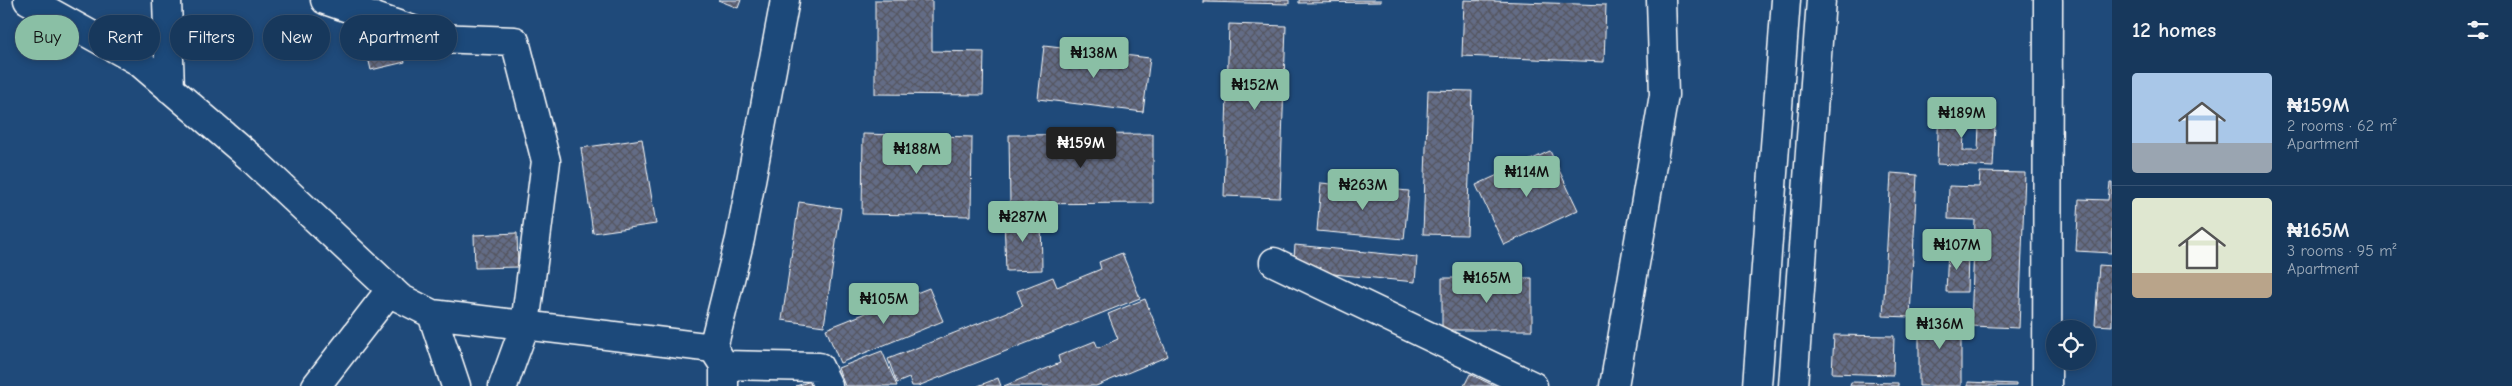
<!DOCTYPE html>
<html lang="en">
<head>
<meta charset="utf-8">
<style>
  :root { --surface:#17385c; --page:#244365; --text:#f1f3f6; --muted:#9eacbb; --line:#365272; --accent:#8abfa5 }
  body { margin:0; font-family:"Comic Neue",sans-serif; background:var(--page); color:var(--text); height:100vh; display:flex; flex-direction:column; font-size:19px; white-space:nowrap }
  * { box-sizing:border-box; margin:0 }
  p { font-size:16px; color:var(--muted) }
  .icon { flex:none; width:28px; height:28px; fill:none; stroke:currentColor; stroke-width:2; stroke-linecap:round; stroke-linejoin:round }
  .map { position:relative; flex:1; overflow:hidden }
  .sheet { display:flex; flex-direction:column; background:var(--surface); width:400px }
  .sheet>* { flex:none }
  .banner { position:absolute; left:15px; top:15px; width:475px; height:45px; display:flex; gap:10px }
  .controls { position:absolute; left:2046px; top:320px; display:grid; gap:10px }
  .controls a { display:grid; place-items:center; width:50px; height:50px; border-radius:50%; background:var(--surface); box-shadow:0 2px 8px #0003,0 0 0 1px var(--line); font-size:25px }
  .price { position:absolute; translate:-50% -42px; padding:0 11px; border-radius:5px; background:var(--accent); color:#111; font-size:16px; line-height:32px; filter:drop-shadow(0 1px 2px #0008) }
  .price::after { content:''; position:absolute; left:50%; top:30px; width:15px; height:11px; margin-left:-8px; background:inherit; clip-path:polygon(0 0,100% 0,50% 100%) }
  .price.on { background:#222; color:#fff }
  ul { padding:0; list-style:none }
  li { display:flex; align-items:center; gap:15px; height:125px; padding:0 20px }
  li+li { border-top:1px solid var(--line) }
  li span { display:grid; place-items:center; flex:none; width:140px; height:100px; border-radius:5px; color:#555 }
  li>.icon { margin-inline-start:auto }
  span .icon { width:60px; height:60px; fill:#fffc; stroke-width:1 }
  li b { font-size:21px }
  h2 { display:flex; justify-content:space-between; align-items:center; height:60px; padding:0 20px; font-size:21px }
  .tag { padding:0 18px; border-radius:22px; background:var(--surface); box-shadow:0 2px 8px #0003,0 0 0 1px var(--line); font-size:18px; line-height:45px }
  .tag.on { background:var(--accent); color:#111 }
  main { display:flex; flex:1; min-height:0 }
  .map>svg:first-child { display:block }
</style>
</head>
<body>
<main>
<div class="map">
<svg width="2112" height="386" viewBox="0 0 2112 386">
  <defs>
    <pattern id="building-cross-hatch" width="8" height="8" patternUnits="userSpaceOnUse" patternTransform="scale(1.25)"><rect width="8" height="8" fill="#646c86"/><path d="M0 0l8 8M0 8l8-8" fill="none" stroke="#545760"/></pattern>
  </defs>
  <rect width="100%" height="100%" fill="#1f4a7a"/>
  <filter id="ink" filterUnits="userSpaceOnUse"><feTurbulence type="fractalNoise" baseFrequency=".02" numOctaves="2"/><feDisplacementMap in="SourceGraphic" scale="10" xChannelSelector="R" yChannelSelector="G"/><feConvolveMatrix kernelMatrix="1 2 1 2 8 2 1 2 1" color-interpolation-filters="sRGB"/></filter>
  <g filter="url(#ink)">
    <!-- building -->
    <path fill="url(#building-cross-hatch)" stroke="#fff" d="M718,0H741L738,8Z
      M875,0H932V51L984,52L983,95L875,94Z
      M1203,0H1289V4L1203,2Z
      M1299,0H1381V2L1299,3Z
      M1464,0L1606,5L1604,62L1462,56Z
      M396,24L405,62L371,70L362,32Z
      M1229,24L1286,26L1280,198L1224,196Z
      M1044,46L1150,58L1143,112L1038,99Z
      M1428,90L1472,91L1467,235L1423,234Z
      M1939,103L1966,104L1963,151H1978L1979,125L1995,126L1993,167L1937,164Z
      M863,134L972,137L971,216L862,214Z
      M1153,134V203L1010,204L1009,135Z
      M642,139L656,224L593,233L581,148Z
      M1550,151L1578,210L1504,245L1476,185Z
      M1980,172L2025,173L2019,328L1971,326L1975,220L1948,219L1949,186L1979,187Z
      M1891,173L1917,175L1910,317L1883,316Z
      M1321,183L1409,191L1404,239L1317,231Z
      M2110,183H2112V253L2076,251L2079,199L2108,200Z
      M799,202L841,208L824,326L782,320Z
      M1041,215L1042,270L1006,271L1004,216Z
      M517,233L518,267L475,268L474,235Z
      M1295,245L1417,257L1415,282L1293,270Z
      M1948,249H1968L1967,292H1946Z
      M1122,253L1140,298L918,386H912L909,378L897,383L888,359L1023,306L1017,291L1053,277L1057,287L1101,269L1099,262Z
      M2099,265L2112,266V326L2095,325Z
      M1442,278H1532V330H1442Z
      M929,288L943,321L840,363L826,329Z
      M1145,299L1168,356L1096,386H1004L1060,363L1058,356L1095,341L1098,348L1118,339L1108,314Z
      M1919,315H1961V386H1919Z
      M1834,335L1894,336L1893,375L1832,373Z
      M882,351L897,386H845L838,368Z
      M1470,374L1495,386H1464Z
      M998,378L1001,386H978Z
      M811,381L812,386H796Z
      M1851,382L1898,383V386H1850Z
      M1968,382L2016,384V386H1968Z"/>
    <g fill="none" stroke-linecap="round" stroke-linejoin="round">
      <defs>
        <path id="minor" d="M28,0L138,61L251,158L400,298L432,314L713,348
          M167,0L170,89
          M325,0L436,38L515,41L546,161L525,325L503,386
          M1274,262L1533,386
          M432,314L456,386
          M724,365L819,367L828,386
          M316,386L391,289
          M724,386V365L713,348L740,239L785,0
          M1614,386L1664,95L1661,0
          M2047,386L2048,0"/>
        <path id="major" d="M1757,386L1786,0
          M1793,386L1821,0"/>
      </defs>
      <!-- minor casing -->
      <use href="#minor" stroke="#fff" stroke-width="31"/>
      <!-- major casing -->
      <use href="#major" stroke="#fff" stroke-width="31"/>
      <!-- minor -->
      <use href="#minor" stroke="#1f4a7a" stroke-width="28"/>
      <!-- major -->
      <use href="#major" stroke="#1f4a7a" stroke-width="28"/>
    </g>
  </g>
</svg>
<div class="controls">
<a><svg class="icon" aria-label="locate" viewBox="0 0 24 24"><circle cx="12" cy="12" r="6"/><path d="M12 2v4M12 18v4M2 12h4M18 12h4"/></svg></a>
</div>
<b class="price" style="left:1094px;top:79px">₦138M</b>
<b class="price" style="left:1255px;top:111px">₦152M</b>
<b class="price" style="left:1962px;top:139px">₦189M</b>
<b class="price on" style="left:1081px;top:169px">₦159M</b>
<b class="price" style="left:917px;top:175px">₦188M</b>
<b class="price" style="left:1527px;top:198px">₦114M</b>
<b class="price" style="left:1363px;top:211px">₦263M</b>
<b class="price" style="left:1023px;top:243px">₦287M</b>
<b class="price" style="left:1957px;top:271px">₦107M</b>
<b class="price" style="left:1487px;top:304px">₦165M</b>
<b class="price" style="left:884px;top:325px">₦105M</b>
<b class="price" style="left:1940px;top:350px">₦136M</b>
<div class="banner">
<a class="tag on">Buy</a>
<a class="tag">Rent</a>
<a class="tag">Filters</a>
<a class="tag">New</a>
<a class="tag">Apartment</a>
</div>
</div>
<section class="sheet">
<h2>12 homes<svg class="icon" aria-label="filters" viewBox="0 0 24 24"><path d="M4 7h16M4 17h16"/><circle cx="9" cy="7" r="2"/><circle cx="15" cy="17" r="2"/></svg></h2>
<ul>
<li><span style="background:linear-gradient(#a9c7e8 70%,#9aa5b1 0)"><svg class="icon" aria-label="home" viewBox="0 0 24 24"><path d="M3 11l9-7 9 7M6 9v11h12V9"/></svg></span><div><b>₦159M</b><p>2 rooms · 62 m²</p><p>Apartment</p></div></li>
<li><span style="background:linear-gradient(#dfe7d0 75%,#b9a48a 0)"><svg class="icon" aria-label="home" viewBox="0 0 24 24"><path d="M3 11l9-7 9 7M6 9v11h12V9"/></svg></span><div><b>₦165M</b><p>3 rooms · 95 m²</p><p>Apartment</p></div></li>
</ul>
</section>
</main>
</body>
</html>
